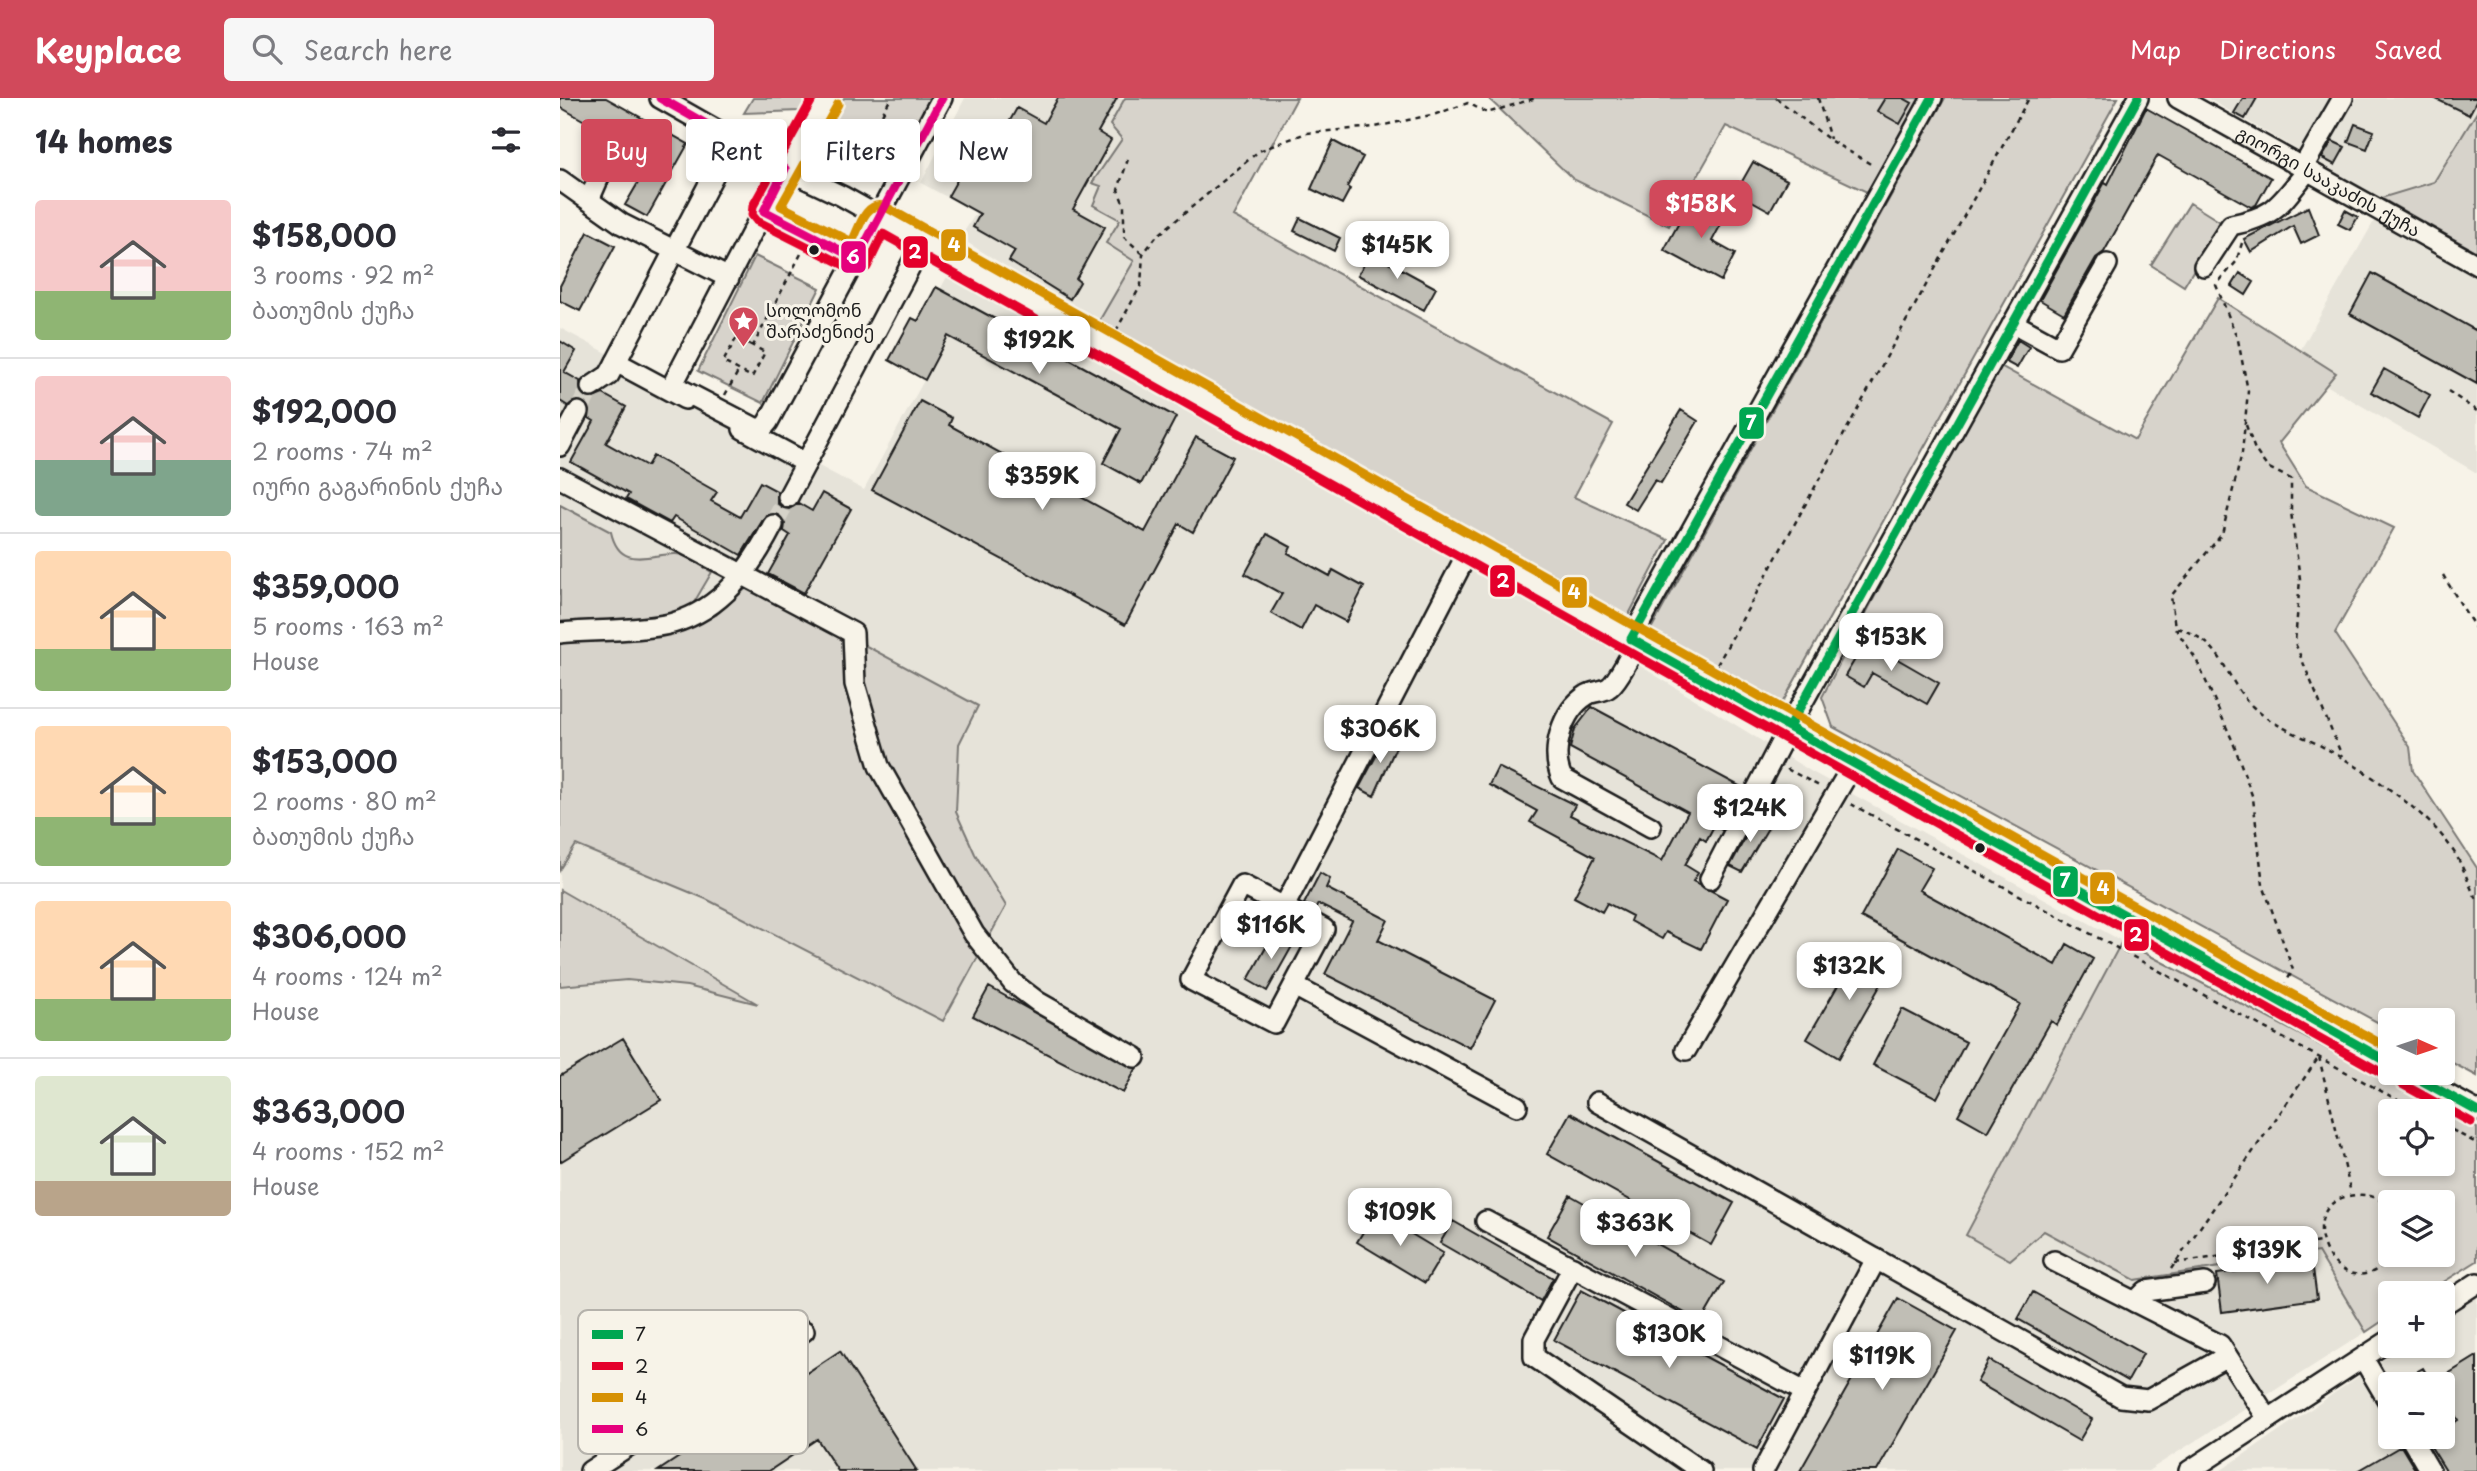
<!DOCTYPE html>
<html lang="en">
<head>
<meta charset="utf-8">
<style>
  :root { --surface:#fff; --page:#f7f7f7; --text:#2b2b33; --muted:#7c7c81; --line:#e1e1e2; --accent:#d1495b }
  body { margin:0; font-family:"Playpen Sans","Noto Sans Georgian",sans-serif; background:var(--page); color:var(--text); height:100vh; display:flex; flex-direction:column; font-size:26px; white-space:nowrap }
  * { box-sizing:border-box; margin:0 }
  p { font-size:23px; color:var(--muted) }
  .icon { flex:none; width:38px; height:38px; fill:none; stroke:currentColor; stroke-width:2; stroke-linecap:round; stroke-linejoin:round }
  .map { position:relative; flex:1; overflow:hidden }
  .drawer { display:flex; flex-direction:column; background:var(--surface); width:560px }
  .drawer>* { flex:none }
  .hud { position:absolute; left:21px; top:21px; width:665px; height:63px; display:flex; gap:14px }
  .needle { width:46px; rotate:93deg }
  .buttons { position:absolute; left:1818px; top:910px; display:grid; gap:14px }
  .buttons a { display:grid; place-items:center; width:77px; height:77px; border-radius:7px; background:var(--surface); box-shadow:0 4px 10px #0003; font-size:35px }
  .price { position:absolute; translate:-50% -60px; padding:0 16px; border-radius:14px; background:#fff; color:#222; font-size:23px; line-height:46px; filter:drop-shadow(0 2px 4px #0008) }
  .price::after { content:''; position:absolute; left:50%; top:42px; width:21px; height:16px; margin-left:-10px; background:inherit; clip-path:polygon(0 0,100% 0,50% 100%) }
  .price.current { background:var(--accent); color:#fff }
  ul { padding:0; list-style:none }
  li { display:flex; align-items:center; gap:21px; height:175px; padding:0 35px }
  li+li { border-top:2px solid var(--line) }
  li span { display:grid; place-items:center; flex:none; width:196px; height:140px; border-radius:7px; color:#555 }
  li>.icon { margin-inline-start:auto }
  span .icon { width:84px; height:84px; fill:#fffc; stroke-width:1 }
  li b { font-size:30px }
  h2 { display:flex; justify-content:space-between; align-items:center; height:84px; padding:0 35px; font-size:30px }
  .pill { padding:0 24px; border-radius:7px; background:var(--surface); box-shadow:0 4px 10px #0003; font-size:24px; line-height:63px }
  .pill.current { background:var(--accent); color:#fff }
  header { display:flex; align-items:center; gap:42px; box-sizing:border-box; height:98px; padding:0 35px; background:var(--accent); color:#fff }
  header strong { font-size:33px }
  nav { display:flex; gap:38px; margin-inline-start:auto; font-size:24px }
  .search { width:490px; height:63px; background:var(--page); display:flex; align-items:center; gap:18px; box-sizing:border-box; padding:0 24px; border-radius:7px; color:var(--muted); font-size:26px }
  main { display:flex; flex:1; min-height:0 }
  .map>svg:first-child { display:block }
</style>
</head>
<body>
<header>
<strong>Keyplace</strong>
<div class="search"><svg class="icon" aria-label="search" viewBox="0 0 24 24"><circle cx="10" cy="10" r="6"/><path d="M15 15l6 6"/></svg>Search here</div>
<nav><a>Map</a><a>Directions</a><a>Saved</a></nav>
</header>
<main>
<section class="drawer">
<h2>14 homes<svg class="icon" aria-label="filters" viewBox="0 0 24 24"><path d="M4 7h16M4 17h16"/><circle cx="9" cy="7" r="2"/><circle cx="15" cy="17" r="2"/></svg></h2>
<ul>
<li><span style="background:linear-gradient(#f6c9c9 65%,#8fb573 0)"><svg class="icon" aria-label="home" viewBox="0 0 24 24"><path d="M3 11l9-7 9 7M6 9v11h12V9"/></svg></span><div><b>$158,000</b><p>3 rooms · 92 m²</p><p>ბათუმის ქუჩა</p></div></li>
<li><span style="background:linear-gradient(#f6c9c9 60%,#7fa58c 0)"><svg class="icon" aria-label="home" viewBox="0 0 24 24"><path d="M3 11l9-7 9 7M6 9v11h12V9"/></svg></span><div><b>$192,000</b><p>2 rooms · 74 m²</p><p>იური გაგარინის ქუჩა</p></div></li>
<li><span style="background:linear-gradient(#ffd9b3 70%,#8fb573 0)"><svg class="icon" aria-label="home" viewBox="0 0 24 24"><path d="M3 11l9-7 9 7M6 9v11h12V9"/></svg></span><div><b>$359,000</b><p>5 rooms · 163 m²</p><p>House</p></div></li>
<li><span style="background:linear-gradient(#ffd9b3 65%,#8fb573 0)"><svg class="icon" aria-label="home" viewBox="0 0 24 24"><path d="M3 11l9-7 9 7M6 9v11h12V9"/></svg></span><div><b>$153,000</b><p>2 rooms · 80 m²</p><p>ბათუმის ქუჩა</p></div></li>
<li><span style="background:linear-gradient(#ffd9b3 70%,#8fb573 0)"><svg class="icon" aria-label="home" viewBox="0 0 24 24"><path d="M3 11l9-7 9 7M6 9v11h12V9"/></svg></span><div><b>$306,000</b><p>4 rooms · 124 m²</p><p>House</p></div></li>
<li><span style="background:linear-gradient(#dfe7d0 75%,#b9a48a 0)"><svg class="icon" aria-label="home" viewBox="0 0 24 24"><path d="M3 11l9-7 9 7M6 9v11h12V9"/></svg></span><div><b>$363,000</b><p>4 rooms · 152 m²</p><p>House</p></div></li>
</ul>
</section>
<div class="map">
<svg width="1917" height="1373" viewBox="0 0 1917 1373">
  <rect width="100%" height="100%" fill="#f7f3e8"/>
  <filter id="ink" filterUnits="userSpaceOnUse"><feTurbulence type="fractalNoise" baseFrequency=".0143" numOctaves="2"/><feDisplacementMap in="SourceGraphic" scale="14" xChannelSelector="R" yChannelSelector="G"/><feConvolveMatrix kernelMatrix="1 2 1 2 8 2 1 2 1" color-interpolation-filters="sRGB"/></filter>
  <g filter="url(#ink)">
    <!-- built -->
    <path fill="#e6e3d9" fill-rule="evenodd" d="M405,0H565L550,27L562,41L532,84L541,87L561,122L575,162L538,225L400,140L416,115L361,85Z
      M1647,0H1917V14L1874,84L1821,100Z
      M1817,118L1917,178V375L1766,287L1775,275L1740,253Z
      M388,177L922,470L1252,674L1562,843L1407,1137L1483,1133L1576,1182L1758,1153L1806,1234L1588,1373H0V230L304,392L368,275L342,261Z
      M1917,1197V1373H1660L1843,1248H1883V1221ZM1830,1286H1883V1339H1830Z"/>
    <!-- green -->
    <path fill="#d7d3cb" stroke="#7a7874" stroke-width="2" fill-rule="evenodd" d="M193,0H256L239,13L184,15Z
      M284,0H373L338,69L267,29Z
      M565,0H737L673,118L1053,326L1014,399L1108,442L1066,522L538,225L574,163L546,145L560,122L533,107L541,88L532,85L562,41L550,27Z
      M928,0H1361L1307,94L1166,28L1109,128L1013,81Z
      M1385,0H1558L1220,609L1090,533Z
      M1917,14V154L1821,100L1874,84Z
      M1630,105L1662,125L1624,188L1591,167Z
      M195,158L260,190L203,305L138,273Z
      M1658,200L1776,275L1719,345L1746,388L1834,430L1775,535L1850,649L1853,673L1917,770V978L1883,960V922H1830V931L1273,629L1262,599L1437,266L1575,342Z
      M0,407L51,434C60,474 91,455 116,456C127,456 142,469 152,474L129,513L111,519L0,527Z
      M191,486L418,608L399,646L396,714L415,756L446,808L383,923L146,801L16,747L0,772V545L120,533L156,517Z
      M0,792L198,906L127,888L67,882L0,888Z
      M1562,843L1917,1030V1163L1866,1195H1830V1218L1806,1234L1758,1154L1575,1182L1484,1133L1450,1162L1406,1137ZM1830,1013H1883V1066H1830ZM1830,1104H1883V1157H1830Z"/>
    <!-- building -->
    <path fill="#c0beb5" stroke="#1c1c1c" stroke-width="2" d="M0,0H46L128,46L87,119L65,107L92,61L0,9Z
      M498,0H557L538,34L551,42L513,111L545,129L516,181L520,184L510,201L449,163L455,153L413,129L420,116L388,98L409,61L424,69L457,10L484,25Z
      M1325,0H1343L1352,5L1340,26L1317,13Z
      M1683,0H1697L1685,21L1674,15Z
      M1874,0H1917V2L1909,17Z
      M1586,10L1711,80L1696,107L1691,109L1598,57L1544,154L1536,160L1504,216L1480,202L1545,84L1548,86Z
      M328,24L349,36L337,57L316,45Z
      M1795,26L1814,33L1807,51L1788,44Z
      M773,43L803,59L787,89L790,91L782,106L751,91Z
      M1772,43L1785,49L1775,67L1762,60Z
      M1193,64L1227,82L1210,113L1176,94Z
      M1133,99L1166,117L1152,143L1175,156L1161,183L1104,152Z
      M1748,109L1759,137L1741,146L1733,128L1691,154L1684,141Z
      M1785,112L1798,119L1790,132L1778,126Z
      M740,120L780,140L774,153L734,133Z
      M28,134L55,148L20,213L0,203V188Z
      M810,154L876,190L864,212L798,177Z
      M1680,175L1694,184L1686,197L1672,188Z
      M1812,175L1917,233V286L1790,216Z
      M376,189L616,319L581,386L543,365L561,331L388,238L365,282L329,262L352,220L358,223Z
      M1458,242L1469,249L1457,270L1446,264Z
      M0,243L16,253L4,274L20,283L21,296L31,301L43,296L66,309L46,345L87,368L93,358L157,394L151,403L180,419L200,384L217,393V405L223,410L229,411L238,405L252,413L262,395L291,411L244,495L208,476L230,437L224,433L225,426L219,417H206L181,457L114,419L110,425L66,401L69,396L11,364L34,323L29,320L30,313L24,304L17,302L8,308L0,303Z
      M1824,271L1870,297L1858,320L1811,294Z
      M360,303L392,320L389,327L585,434L636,339L673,359L633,434L619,426L565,527L312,392Z
      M1121,312L1138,323L1101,385L1095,382L1076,412L1064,405Z
      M707,436L731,449L728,455L770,478L773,472L804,489L786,524L754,507L741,532L711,515L722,496L685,476Z
      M1306,543L1379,585L1367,606L1312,575L1304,589L1285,578Z
      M1032,609L1183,690L1162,732L1154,728L1146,743L1140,739L1125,767L1138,775L1133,783L1167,801L1141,851L1106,834L1102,841L1070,823L1072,818L1047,805L1042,814L1014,799L1035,759L970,724L977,713L929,687L938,669L1015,707L1010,717L1102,763L1128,714L1010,650L1015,631Z
      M829,634L840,640L814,698L799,690Z
      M1197,718L1211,725L1182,774L1170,768Z
      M1338,751L1372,770L1359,792L1496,867L1507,846L1533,861L1497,927L1491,923L1428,1034L1398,1017L1460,906L1301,819Z
      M760,775L770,781L766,790L828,822L818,842L935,902L910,950L765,876L792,823L758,806L755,812L744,806Z
      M715,833L735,843L707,893L688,882Z
      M1300,849L1332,867L1279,960L1247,941Z
      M429,889L576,971L563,995L413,918Z
      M1342,911L1406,944L1377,1000L1313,967Z
      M63,940L101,1002L0,1064V978Z
      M1010,1015L1174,1105L1151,1147L987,1056Z
      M1010,1097L1164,1184L1141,1224L987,1138Z
      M815,1114L883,1155L865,1185L797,1144Z
      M893,1123L993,1180L981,1203L880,1145Z
      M1752,1163L1757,1201L1662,1214L1657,1176Z
      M1021,1192L1224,1301L1197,1351L994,1242Z
      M1473,1194L1583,1256L1568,1283L1458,1221Z
      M1338,1200L1397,1233L1317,1373H1240Z
      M280,1253L357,1373H278L257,1341L209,1373H98Z
      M1917,1258V1373H1886L1865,1339H1883V1332L1898,1322L1883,1298V1279Z
      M1429,1262L1532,1321L1519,1343L1417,1284Z
      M1863,1270L1872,1286H1835Z
      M1841,1348L1856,1373H1798Z"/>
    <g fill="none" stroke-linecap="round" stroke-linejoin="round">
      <!-- minor-tunnel -->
      <path stroke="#d6d3c9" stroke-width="19" stroke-dasharray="19 10" stroke-linecap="butt" d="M18,314L31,289
        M213,427L228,399"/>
      <defs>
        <g id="minor">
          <path d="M100,0L225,71L282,98L1830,965"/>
          <path d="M267,0L225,71L115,282L118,290L195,330H203L208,324L382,0"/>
          <path id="s1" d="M1618,0L1917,167"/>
          <path d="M1743,69L1783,0"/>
          <path d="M0,82L62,126L169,180"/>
          <path d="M29,102L47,61"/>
          <path d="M204,113L297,161"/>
          <path d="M1644,168L1671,127C1717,118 1719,107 1748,72"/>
          <path d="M1453,225L1499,250L1547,166"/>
          <path d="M31,289L49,277L56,264"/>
          <path d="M125,301L56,264L173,40"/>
          <path d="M183,331L246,365L363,144"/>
          <path d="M0,348L18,314"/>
          <path d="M0,380L293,535L295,586L319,668L414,836L453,885L478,904L575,959"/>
          <path d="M228,399L246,365"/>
          <path d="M0,535C30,532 86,533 113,525C162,511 191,470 213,427"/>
          <path d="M1071,541L1372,0"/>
          <path d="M1078,544C1072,554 1057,585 1048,590C1042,594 1033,593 1027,597C1001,613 990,654 1002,680L1091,729"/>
          <path d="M1150,781L1229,629L1578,0"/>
          <path d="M724,809L682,787L631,882L714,925L764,831L724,809L910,450"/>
          <path d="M734,888L957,1008"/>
          <path d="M1126,952L1294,665"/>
          <path d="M1848,975L1917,1013"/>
          <path d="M1037,1004L1561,1299L1588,1302L1667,1258"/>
          <path d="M926,1123L1245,1294"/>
          <path d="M1494,1163L1660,1247L1708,1321"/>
          <path d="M1013,1169L974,1241V1259L1141,1373"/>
          <path d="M1575,1204L1586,1193L1645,1185"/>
          <path d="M1883,1207L1917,1185"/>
          <path d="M1803,1260L1830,1306"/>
          <path d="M1850,1339L1870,1373"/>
          <path d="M30,1373L244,1233"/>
          <path d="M1203,1373L1316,1161"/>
          <path d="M1629,1373L1830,1242"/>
        </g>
      </defs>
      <!-- minor casing -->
      <use href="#minor" stroke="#1c1c1c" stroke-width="24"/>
      <!-- path -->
      <path stroke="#1c1c1c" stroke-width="2.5" stroke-dasharray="5 5" stroke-linecap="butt" d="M1216,0L1271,43L1314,68
        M1258,0L1270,41
        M268,31L303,51L331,0
        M262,42L320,76
        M303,51L328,65
        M568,61L558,92L564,107V139L583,156
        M1682,145L1676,164L1656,187L1678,242L1688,293L1682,355L1662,436L1611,498L1615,530L1636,561L1673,644L1693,700L1703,787L1733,872L1725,886
        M556,233L581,187L583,156L596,139L699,53L746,35L815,29L876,16L908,5L927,15L976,0
        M193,248L177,239L163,264L192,279L205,254L193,248L243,152
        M1888,293L1917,313
        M165,297L179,272
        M1686,327L1695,352L1707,369L1731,381V414L1740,481L1735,545L1782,658
        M1883,477L1917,533
        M1617,530C1667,545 1661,577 1692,608C1714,629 1739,636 1765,650C1799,668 1851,704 1877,732C1886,742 1896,755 1901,767C1907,778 1910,791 1917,801
        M1157,567L1469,0
        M1227,671L1261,689
        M1291,706L1858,1013
        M1759,959L1791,1095
        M1883,1027L1916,1045L1917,1042
        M1830,1111C1822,1101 1811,1096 1797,1097C1723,1101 1777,1223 1834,1157
        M1615,1165L1761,1144
        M1611,1171L1759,959"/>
      <!-- minor -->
      <use href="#minor" stroke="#f7f3e8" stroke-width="19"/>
      <defs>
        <path id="bus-1" d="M1372,0L1071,541L1830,965
          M1229,629L1578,0
          M1848,975L1917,1013"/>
        <path id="bus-2" d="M253,0L193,108L192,117L197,123L296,173L307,169L323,136L1824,976
          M1842,986L1911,1024"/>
        <path id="bus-3" d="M278,6L221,108L292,144C299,131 305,103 324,108L1830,951"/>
        <path id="bus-4" d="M100,0L225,71L204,113L297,161L382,0"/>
      </defs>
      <!-- bus-1 casing -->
      <use href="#bus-1" stroke="#f7f3e8" stroke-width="14"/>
      <!-- bus-2 casing -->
      <use href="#bus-2" stroke="#f7f3e8" stroke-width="14"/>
      <!-- bus-3 casing -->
      <use href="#bus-3" stroke="#f7f3e8" stroke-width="14"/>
      <!-- bus-4 casing -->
      <use href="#bus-4" stroke="#f7f3e8" stroke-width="14"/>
      <!-- bus-1 -->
      <use href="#bus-1" stroke="#00a651" stroke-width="9"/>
      <!-- bus-2 -->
      <use href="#bus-2" stroke="#e4002b" stroke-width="9"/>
      <!-- bus-3 -->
      <use href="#bus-3" stroke="#d69104" stroke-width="9"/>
      <!-- bus-4 -->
      <use href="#bus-4" stroke="#e5007d" stroke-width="9"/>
    </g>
  </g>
  <!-- icons -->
  <defs>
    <symbol id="sight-pin" viewBox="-11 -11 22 30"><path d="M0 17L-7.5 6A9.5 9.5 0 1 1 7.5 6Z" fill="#d1495b" stroke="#f7f3e8"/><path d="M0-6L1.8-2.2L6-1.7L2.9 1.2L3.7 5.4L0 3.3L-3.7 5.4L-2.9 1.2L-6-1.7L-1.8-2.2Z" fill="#fff"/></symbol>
  </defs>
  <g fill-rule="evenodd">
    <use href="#sight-pin" x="166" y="206" width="35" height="47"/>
  </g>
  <!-- markers -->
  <g fill="#1c1c1c" stroke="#f7f3e8" stroke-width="2.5">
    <circle cx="254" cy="152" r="6"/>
    <circle cx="1420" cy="750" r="6"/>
  </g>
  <g text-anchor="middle" stroke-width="6" stroke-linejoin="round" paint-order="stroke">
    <!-- street labels -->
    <g font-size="18" fill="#1c1c1c" stroke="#f7f3e8">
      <text dy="6" stroke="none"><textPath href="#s1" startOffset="172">გიორგი სააკაძის ქუჩა</textPath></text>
    </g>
    <!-- poi labels -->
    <g font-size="18" fill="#1c1c1c" stroke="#f7f3e8" text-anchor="start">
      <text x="206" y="219">სოლომონ<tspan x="206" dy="21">შარაძენიძე</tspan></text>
    </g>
  </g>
  <!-- legend -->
  <rect x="18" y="1212" width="230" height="144" rx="10" fill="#f7f3e8" stroke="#b5b2ab" stroke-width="2"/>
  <rect x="32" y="1232" width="31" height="9" fill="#00a651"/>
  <rect x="32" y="1264" width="31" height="8" fill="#e4002b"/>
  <rect x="32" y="1295" width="31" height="9" fill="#d69104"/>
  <rect x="32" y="1327" width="31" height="8" fill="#e5007d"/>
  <g font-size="19" fill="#1c1c1c">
    <text x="75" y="1243">7</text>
    <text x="75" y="1275">2</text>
    <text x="75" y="1306">4</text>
    <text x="75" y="1338">6</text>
  </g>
  <g stroke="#f7f3e8" stroke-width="2.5">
    <rect x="380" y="130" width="27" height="34" rx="7" fill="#d69104"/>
    <rect x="342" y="137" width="27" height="34" rx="7" fill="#e4002b"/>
    <rect x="280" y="142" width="27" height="34" rx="7" fill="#e5007d"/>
    <rect x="1178" y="308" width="27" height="34" rx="7" fill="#00a651"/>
    <rect x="929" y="466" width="27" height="34" rx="7" fill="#e4002b"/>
    <rect x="1001" y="478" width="27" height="33" rx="7" fill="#d69104"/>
    <rect x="1492" y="767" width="27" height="33" rx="7" fill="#00a651"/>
    <rect x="1529" y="773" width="27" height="34" rx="7" fill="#d69104"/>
    <rect x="1563" y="820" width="27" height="34" rx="7" fill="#e4002b"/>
  </g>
  <g font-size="19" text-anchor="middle" font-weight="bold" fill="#fff">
    <text x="394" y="154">4</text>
    <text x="355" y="161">2</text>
    <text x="293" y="166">6</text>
    <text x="1191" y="332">7</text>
    <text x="943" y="490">2</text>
    <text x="1014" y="501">4</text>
    <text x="1505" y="790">7</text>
    <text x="1543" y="797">4</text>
    <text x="1576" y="844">2</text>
  </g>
</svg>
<div class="buttons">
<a><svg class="needle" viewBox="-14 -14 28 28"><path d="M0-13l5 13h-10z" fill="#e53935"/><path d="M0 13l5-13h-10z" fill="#7c7c81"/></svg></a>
<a><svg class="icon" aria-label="locate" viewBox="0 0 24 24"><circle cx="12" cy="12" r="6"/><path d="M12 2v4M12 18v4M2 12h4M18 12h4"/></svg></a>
<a><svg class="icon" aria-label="layers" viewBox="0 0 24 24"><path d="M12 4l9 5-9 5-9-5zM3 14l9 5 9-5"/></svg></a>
<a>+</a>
<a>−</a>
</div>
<b class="price current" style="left:1141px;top:142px">$158K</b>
<b class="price" style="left:837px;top:183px">$145K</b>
<b class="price" style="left:479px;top:278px">$192K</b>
<b class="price" style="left:482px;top:414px">$359K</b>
<b class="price" style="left:1331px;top:575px">$153K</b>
<b class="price" style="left:820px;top:667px">$306K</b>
<b class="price" style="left:1190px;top:746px">$124K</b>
<b class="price" style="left:711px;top:863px">$116K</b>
<b class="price" style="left:1289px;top:904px">$132K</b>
<b class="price" style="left:840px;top:1150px">$109K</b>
<b class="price" style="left:1075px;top:1161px">$363K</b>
<b class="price" style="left:1707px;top:1188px">$139K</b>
<b class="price" style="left:1109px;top:1272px">$130K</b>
<b class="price" style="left:1322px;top:1294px">$119K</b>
<div class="hud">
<a class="pill current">Buy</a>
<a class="pill">Rent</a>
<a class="pill">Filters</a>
<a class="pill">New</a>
</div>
</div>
</main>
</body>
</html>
